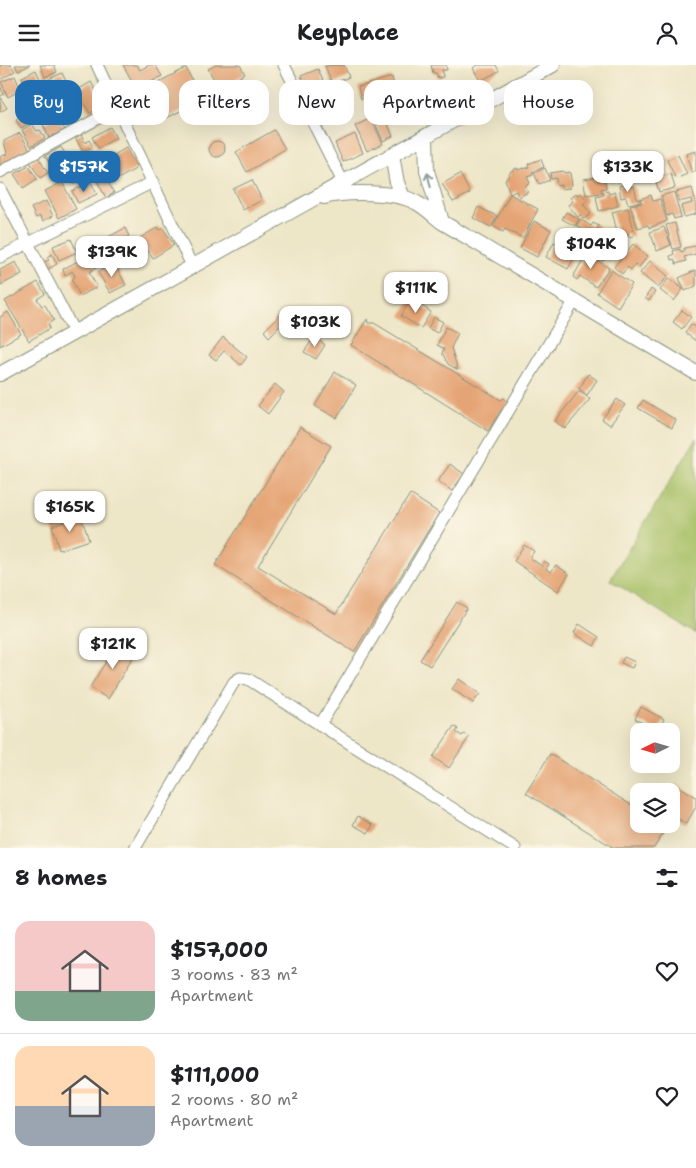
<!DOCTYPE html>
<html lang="en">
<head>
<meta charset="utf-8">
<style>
  :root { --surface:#fff; --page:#f2f2f2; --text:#202124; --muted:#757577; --line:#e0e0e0; --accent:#1f6fb2 }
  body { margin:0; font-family:"Shantell Sans",sans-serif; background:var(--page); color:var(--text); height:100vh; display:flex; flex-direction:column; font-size:19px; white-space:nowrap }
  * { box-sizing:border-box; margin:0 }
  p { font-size:16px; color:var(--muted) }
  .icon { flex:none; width:28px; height:28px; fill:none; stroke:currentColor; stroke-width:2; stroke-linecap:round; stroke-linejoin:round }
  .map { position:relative; height:783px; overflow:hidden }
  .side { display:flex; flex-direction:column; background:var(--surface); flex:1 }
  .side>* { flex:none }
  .hud { position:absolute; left:15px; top:15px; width:666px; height:45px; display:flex; gap:10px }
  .needle { width:32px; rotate:265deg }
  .fabs { position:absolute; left:630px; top:658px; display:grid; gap:10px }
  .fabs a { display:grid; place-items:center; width:50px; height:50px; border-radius:10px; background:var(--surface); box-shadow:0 5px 20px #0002; font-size:25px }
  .price { position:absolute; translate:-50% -42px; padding:0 11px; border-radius:10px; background:#fff; color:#222; font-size:16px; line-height:32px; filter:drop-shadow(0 1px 2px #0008) }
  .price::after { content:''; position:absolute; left:50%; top:30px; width:15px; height:11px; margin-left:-8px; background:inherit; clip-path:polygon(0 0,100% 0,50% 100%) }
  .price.selected { background:var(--accent); color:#fff }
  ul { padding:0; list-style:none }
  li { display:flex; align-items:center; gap:15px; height:125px; padding:0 15px }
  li+li { border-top:1px solid var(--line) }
  li span { display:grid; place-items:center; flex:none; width:140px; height:100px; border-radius:15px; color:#555 }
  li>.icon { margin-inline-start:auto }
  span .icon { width:60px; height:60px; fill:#fffc; stroke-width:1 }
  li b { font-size:21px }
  h2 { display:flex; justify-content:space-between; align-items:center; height:60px; padding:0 15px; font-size:21px }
  .pill { padding:0 18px; border-radius:15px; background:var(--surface); box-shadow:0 5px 20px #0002; font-size:18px; line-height:45px }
  .pill.selected { background:var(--accent); color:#fff }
  header { display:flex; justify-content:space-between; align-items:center; height:65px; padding:0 15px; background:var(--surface); font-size:22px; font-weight:700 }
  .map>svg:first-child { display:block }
</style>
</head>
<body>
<header><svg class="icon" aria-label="menu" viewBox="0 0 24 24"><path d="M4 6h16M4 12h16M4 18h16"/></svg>Keyplace<svg class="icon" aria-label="person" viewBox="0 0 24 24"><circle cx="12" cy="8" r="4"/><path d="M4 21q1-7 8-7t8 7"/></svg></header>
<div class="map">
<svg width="696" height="783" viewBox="0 0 696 783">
  <rect width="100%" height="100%" fill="#fcf5e5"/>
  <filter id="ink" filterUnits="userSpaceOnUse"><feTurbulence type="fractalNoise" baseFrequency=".02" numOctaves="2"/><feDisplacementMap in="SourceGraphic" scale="10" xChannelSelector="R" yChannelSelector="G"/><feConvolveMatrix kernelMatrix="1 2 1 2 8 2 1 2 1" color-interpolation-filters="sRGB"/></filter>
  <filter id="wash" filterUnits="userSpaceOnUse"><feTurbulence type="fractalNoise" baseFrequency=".0096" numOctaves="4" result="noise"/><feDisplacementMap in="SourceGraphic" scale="20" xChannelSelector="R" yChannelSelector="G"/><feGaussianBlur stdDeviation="1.12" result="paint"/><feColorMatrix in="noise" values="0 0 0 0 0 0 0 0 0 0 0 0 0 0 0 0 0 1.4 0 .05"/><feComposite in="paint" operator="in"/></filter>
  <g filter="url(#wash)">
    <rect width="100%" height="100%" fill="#ede6c7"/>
    <!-- green -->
    <path fill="#a7c066" stroke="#637e4d" d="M696,373V569L610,515Z"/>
    <g id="blocks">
      <!-- building -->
      <path fill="#e5a474" d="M0,0H11L15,6L0,15Z
        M15,0H30L18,6Z
        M40,0H54L57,7L45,12Z
        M123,0H137L140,5L149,0H155L162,11L137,25Z
        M216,0H240L245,9L219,23L208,4Z
        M344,0L349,12L332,19L325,1Z
        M431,0H446L447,5H442L443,12L438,13L436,8H433Z
        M478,0H496L499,6L480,16L473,3Z
        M186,3L202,35L157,58L141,26Z
        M318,4L328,28L312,35L301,11Z
        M36,5L41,16L27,22L22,12Z
        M62,8L71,27L52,36L43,17Z
        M15,11L21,25L8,32L1,17Z
        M392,12L395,25L361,34L358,22Z
        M91,17L104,40L90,48L76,26Z
        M0,21L4,29L0,32L7,43L0,47Z
        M441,22L444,43L434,44L430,23Z
        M255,29L261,40L234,55L228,44Z
        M72,30L81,43L73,49L64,35Z
        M45,39L50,46L21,63L16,55Z
        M58,52L65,65L49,73L43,59Z
        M371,53L383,79L367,86L355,61Z
        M386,55L393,71L383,76L376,60Z
        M32,59L37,66L40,65L45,73L31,81L22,65Z
        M110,62L116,73L98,83L92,72Z
        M274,65L285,84L247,107L236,87Z
        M20,68L30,85L0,101V92L7,89L4,76Z
        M81,69L85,78L89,75L93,82L83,87L75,72Z
        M355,69L363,88L343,97L335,78Z
        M209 84a8 8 0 1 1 16 0a8 8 0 1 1-16 0Z
        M61,82L76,106L64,113L60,107L56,109L45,91Z
        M126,83L137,103L113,117L100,98Z
        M696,86V106L692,108L686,89Z
        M678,90L687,109L676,114L667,95Z
        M38,92L48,108L40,113L30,97Z
        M541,94L544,102L532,107L533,110L527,112L530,118L525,121L528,127L519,132L516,126L510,129L505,114L510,111L509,109L511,106L517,103L518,105L523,103L524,104L529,102L528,99Z
        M97,97L114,128L106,133L93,108L74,119L70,112Z
        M29,101L37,114L23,123L14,109Z
        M545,103L550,115L539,119L534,108Z
        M617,103L619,114L611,116L610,111H606L605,104Z
        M563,106L564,108L570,107L572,120H570V123L561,124V120L557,121L556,113L551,114L550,108Z
        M460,109L470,128L453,137L442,119Z
        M671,109L675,123L659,127L655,114Z
        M598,112V116L605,115L606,123L601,124L602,128L586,130L583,114Z
        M621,112H624L625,118H629L630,122L634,121L637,135L640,134V137L628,139L626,132L621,133L619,121L623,120Z
        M252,115L262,135L243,145L233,124Z
        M62,117L76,144L59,153L45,126Z
        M91,117L97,129L78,138L72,126Z
        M692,123L696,138V149L684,152L681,141L692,138L691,134L679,137L676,127Z
        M608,126L609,129L615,127L618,141L599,146L596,132L604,130L603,127Z
        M674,127L681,152L674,154L672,149L667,151L661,131Z
        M576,128L577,130L581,128L587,135L583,139L591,149L584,154L580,150L578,152L568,140L573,136L570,133Z
        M510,129L538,144L523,173L505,164L503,167L493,161Z
        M651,130L653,136L660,134L667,156L649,163L648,160L638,163L630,140L642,138L640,134Z
        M46,136L53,151L43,156L40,151L36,153L31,143Z
        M478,142L497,151L491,162L473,153Z
        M628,143L634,165H632L633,171L629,172L628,168L626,169V171L621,173L620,170H618L612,147Z
        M566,147L579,154L575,161L562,154Z
        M580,154L591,161L593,158L599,161L593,170L576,160Z
        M534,156L551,165L537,192L520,183Z
        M675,158L681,182L673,184L666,160Z
        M158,162L160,165L163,163L174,180L153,193L140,173Z
        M664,162L671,180L657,186L650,167Z
        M125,163L129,171L105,184L101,176Z
        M572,166L585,174L579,185L566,177Z
        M71,174L77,187L59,195L53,181Z
        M595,174L601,178L598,182L608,187L603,196L588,187Z
        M554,177L576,189L568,204L546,192Z
        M633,179L648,191L639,202L635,199L631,205L628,202L622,209L614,202Z
        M696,181V189L684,192L686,196L676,199L674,194L671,195L670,191L674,189L673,186L680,184V186L684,187V183Z
        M587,188L609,203L596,222L580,211L577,215L573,212Z
        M52,189L57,199L48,204L44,197L49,195L47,192Z
        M89,190L96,203L89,207L97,222L80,231L72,215L75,211L72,206L65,211L63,204Z
        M650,196L668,211L658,223L640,208Z
        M16,197L22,209L1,220L0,205Z
        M114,198L126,220L110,228L98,207Z
        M611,205L632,219L618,242L597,228Z
        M696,205V221L685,226L679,213Z
        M669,213L683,224L674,236L660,225Z
        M38,217L45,229L37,234L42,241L45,240L54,255L48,259L50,263L29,276L5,236Z
        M651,224L655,227L649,236L645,233Z
        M411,234L431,247L421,263L401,251Z
        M285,245L290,251L269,272L264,266Z
        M682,245L691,252L682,264L673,257Z
        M8,247L21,269L0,281V252Z
        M434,252L443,257L437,268L428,263Z
        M367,254L368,258H374L501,335L504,333L509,338L505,344L501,345L488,366L351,280Z
        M691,259L696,262V276L685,268Z
        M446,262L458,268L451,283L458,305L448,299L442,288L444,284L437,280Z
        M223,272L247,292L241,300L224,286L216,295L209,290Z
        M314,272L325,280L316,294L304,287Z
        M335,307L356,320L337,353L315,341Z
        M588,309L597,315L587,330L579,324Z
        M275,319L284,327L268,349L258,341Z
        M579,326L590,334L565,364L555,356Z
        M617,334L625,340L610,360L602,354Z
        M643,335L676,355L672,363L638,343Z
        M300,362L331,381L258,501L336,549L410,429L439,448L354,587L215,500Z
        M450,399L464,409L452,426L438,416Z
        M81,451L89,475L59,485L52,461Z
        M524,480L534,486L530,493L542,501L544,496L549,499L546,504L551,507L556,500L569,509L558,526L514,496Z
        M457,537L467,543L430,601L420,595Z
        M579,559L599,572L594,581L574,568Z
        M119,576L136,587L108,634L90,622Z
        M624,592L635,597L632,603L621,598Z
        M459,614L480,629L473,638L452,624Z
        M641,642L664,654L658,666L635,654Z
        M454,661L458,664L456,667L462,671L464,669L469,672L449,703L433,692Z
        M550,689L639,745V759H662L667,762L654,783H614L526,728Z
        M676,719L696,732V742L686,759L671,750V727Z
        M358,751L373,760L368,768L353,760Z"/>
    </g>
  </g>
  <g filter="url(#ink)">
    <use href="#blocks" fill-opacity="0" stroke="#86927e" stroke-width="1"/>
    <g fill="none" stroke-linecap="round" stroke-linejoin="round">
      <defs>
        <path id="minor" d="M97,0L192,201
          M284,0L343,117
          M0,107L117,43
          M0,124L74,267
          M0,192L153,117
          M320,660L575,235
          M135,783L234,617L240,613L248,614L515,783"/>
        <path id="tertiary" d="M426,72L427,106L442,157
          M392,90L397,118L403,132
          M324,132C346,126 397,126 417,138C426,143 434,151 442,157L696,308
          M0,309L553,0"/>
      </defs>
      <!-- minor casing -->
      <use href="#minor" stroke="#86927e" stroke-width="13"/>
      <!-- tertiary casing -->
      <use href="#tertiary" stroke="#86927e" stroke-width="16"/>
      <!-- minor -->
      <use href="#minor" stroke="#fff" stroke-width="11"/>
      <!-- tertiary -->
      <use href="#tertiary" stroke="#fff" stroke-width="14"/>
    </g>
    <!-- one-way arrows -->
    <defs><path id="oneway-shaft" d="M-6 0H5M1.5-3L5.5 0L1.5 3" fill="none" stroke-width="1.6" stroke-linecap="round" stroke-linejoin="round" transform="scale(1.25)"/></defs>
    <use stroke="#8f9e9a" href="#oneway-shaft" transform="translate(429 115) rotate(-103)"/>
  </g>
</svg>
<div class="fabs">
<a><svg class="needle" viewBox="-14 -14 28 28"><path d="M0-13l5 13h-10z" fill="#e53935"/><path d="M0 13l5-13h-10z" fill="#757577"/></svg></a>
<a><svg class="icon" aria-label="layers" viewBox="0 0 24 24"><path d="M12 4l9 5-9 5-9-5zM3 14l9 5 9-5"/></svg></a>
</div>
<b class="price selected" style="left:84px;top:128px">$157K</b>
<b class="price" style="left:628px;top:128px">$133K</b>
<b class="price" style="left:591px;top:205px">$104K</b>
<b class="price" style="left:112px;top:213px">$139K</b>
<b class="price" style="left:416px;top:249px">$111K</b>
<b class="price" style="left:315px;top:283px">$103K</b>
<b class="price" style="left:70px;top:468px">$165K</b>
<b class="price" style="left:113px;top:605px">$121K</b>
<div class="hud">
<a class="pill selected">Buy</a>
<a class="pill">Rent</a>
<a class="pill">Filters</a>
<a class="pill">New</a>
<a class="pill">Apartment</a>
<a class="pill">House</a>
</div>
</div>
<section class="side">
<h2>8 homes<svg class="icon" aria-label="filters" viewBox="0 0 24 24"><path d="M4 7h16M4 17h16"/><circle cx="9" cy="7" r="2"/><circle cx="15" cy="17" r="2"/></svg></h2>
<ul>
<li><span style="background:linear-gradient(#f6c9c9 70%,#7fa58c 0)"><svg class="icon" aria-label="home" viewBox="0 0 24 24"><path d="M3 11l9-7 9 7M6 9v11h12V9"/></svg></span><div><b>$157,000</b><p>3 rooms · 83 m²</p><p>Apartment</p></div><svg class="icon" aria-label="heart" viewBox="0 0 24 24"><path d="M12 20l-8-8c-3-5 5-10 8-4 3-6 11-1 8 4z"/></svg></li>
<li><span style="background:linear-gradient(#ffd9b3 60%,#9aa5b1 0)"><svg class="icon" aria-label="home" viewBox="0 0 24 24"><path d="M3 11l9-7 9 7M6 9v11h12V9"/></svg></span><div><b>$111,000</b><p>2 rooms · 80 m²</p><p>Apartment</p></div><svg class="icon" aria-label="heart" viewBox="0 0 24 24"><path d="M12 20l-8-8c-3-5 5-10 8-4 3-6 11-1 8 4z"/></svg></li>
</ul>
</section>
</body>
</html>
